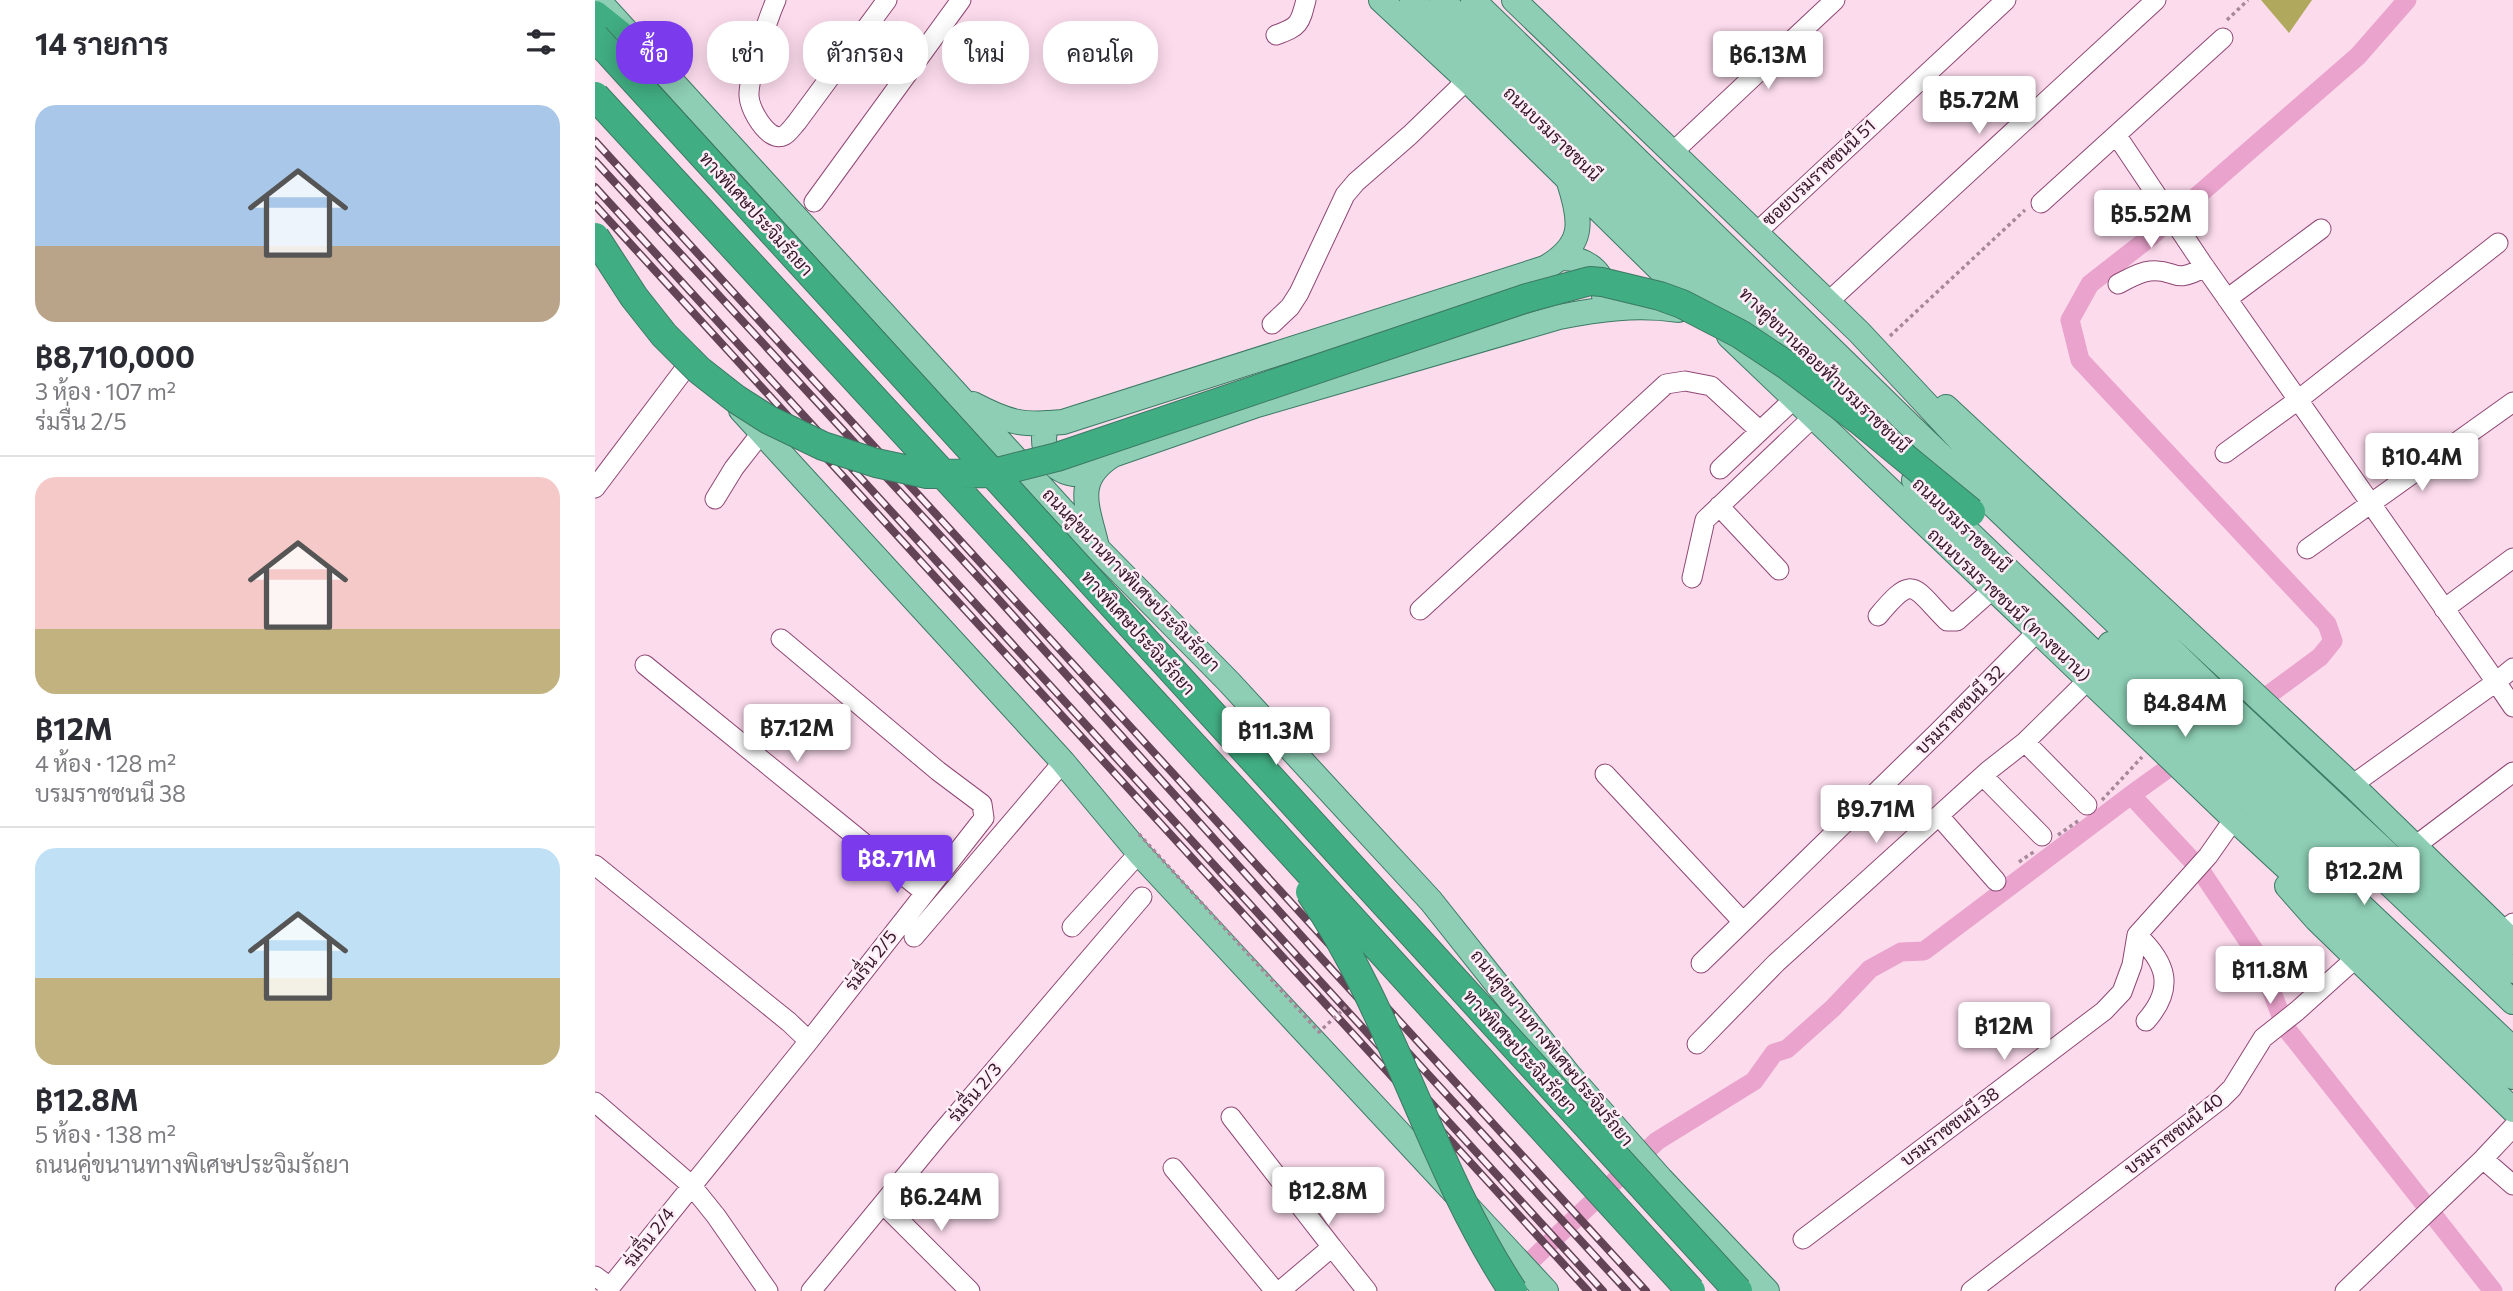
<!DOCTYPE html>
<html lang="th">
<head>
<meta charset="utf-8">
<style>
  :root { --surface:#fff; --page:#f2f2f3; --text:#2b2b33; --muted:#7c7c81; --line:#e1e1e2; --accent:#7c3aed }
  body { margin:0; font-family:Commissioner,Sarabun,sans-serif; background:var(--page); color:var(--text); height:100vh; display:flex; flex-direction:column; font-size:26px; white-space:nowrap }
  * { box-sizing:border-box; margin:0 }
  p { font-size:23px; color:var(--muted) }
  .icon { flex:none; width:38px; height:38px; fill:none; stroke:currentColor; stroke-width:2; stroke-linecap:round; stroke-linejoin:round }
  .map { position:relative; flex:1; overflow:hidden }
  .panel { display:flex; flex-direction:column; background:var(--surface); width:595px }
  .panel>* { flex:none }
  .hud { position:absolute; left:21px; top:21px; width:665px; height:63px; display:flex; gap:14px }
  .price { position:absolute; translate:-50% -60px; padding:0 16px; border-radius:7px; background:#fff; color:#222; font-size:23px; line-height:46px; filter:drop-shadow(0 2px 4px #0008) }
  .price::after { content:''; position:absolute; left:50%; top:42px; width:21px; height:16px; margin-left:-10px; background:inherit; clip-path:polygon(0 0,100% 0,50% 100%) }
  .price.active { background:var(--accent); color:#fff }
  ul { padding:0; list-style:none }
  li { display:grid; align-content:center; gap:14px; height:371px; padding:0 35px }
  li+li { border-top:2px solid var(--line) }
  li span { display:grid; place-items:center; height:217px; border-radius:21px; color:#555 }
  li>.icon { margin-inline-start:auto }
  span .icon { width:126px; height:126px; fill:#fffc; stroke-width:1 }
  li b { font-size:30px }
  h2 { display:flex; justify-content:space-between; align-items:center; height:84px; padding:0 35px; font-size:30px }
  .chip { padding:0 24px; border-radius:28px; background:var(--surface); box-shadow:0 4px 18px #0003; font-size:24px; line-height:63px }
  .chip.active { background:var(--accent); color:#fff }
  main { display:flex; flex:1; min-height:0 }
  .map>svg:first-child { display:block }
</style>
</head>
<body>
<main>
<section class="panel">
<h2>14 รายการ<svg class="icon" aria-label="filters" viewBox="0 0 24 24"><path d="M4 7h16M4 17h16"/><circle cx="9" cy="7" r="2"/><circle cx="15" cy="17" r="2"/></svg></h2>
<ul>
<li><span style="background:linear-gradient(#a9c7e8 65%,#b9a48a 0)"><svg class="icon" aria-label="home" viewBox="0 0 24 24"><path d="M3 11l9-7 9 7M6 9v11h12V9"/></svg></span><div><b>฿8,710,000</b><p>3 ห้อง · 107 m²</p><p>ร่มรื่น 2/5</p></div></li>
<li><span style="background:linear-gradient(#f6c9c9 70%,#c2b280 0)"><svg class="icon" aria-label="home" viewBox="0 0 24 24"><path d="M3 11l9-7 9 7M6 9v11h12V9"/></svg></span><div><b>฿12M</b><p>4 ห้อง · 128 m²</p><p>บรมราชชนนี 38</p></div></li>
<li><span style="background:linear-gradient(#bfe0f5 60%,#c2b280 0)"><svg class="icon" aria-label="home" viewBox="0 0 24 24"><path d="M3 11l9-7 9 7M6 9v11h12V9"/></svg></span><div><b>฿12.8M</b><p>5 ห้อง · 138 m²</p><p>ถนนคู่ขนานทางพิเศษประจิมรัถยา</p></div></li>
</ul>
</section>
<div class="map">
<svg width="1918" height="1291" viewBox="0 0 1918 1291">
  <rect width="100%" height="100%" fill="#fcdbed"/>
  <!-- forest -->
  <path fill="#b0a95d" d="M1666,0H1717L1694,33Z"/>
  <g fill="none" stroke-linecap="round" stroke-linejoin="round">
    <!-- canal -->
    <path stroke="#e9a3cc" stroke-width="19" d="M1657,707L1725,657L1738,641L1732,624L1485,360L1475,320L1495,284L1554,238L1763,56L1812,0
      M1590,756L1536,795L1604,868L1665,959L1690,1027L1898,1291
      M921,1275L1062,1141L1159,1081L1179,1053L1192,1049L1238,1008L1275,969L1306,952L1329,951L1536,795"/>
    <defs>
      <path id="minor" d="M181,0C173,18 153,78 154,96C155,109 166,127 176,134C189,142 194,131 202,122L292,0
        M681,35C704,27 705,24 711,0
        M1522,136L1607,263L1901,682L1757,785
        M1078,152L1240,0
        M219,202L366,0
        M1446,203L1628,38
        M1161,233L1411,0
        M1523,284C1533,279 1544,272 1555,271C1582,268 1576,286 1610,267
        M1632,299L1726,229
        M1233,302L1561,0
        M677,324L695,307L704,293L750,195L761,182L815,135L872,80
        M1630,453L1703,400L1903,243
        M1125,469L1199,399
        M0,488L98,358
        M120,499L139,468L167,432
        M1124,506L1184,570
        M1712,549L1918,402
        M1097,578L1110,520L1217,418
        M1849,609L1918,558
        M825,610L1071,384L1090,381L1116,386L1165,431
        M1283,616C1319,573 1317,586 1352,621H1362L1397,590
        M50,665L329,892
        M1918,668L1901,682L1918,707
        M1430,742L1492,805
        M1010,774L1148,922
        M1389,777L1447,836
        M1344,816L1401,881
        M1828,840L1918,772
        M0,865L194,1022L214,1041
        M1917,924L1918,923
        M477,927L544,853
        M1542,935C1572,963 1580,988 1551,1021
        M319,937L468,762
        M1106,963L1343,732L1442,632
        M1102,1044L1181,963L1393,771L1430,742L1493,680
        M0,1102L96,1185L121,1216L173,1291
        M636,1117L737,1247
        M1888,1159L1918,1185
        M578,1168L680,1291
        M288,1204L375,1291
        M1208,1239L1509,1011L1527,992L1537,965L1542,935L1613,856L1639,819
        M0,1276L15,1287
        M12,1291L214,1041L389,818L387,804L343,771L186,639
        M216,1291L345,1134L547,897
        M685,1291L737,1247L772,1291
        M1376,1291L1626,1099L1637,1088L1668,1038L1702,1011L1761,958
        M1750,1291L1888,1159L1918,1127"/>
      <path id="major" d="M3,0L502,548L634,682L836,901L974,1075L1066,1179L1172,1291
        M786,0L872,80L1107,311
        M817,0L1179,347
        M847,0L1279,418
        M878,0L1332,442L1918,1002
        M919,0L1264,332L1405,483L1623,695L1918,971
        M967,258C990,258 1010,271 1009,296
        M1134,336L1639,819L1918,1077
        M378,404C414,423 428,426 468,422L950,268C990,245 987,222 974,182
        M1351,407L1757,785L1918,942
        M146,410L468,762L544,853L951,1291
        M452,423C444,445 453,471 479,474C485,475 491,473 497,473
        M1319,480L1603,752L1918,1049
        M502,547C493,508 477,480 518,455L662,405L964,317C1004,309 1042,304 1083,310
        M1515,644L1740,858
        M1692,886L1722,920L1918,1110"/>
      <path id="highway" d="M0,15L56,60"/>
    </defs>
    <!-- minor casing -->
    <use href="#minor" stroke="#8f4874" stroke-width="21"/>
    <!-- major casing -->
    <use href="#major" stroke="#3d7964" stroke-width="26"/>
    <!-- highway casing -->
    <use href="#highway" stroke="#3d7964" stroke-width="30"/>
    <!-- path -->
    <path stroke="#a78799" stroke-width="3.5" stroke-dasharray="3.5 3.5" stroke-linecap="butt" d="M1632,20L1653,0
      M1295,336L1430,210
      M1507,800L1547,757
      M1463,835L1483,821
      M1424,862L1440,851"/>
    <!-- minor -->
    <use href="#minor" stroke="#fff" stroke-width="19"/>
    <!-- major -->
    <use href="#major" stroke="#8dceb4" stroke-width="24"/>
    <!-- highway -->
    <use href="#highway" stroke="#41ad82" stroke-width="28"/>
    <defs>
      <path id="rail" d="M0,141L1051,1291
        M0,161L387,581L729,961L1032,1291
        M0,187L1008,1291
        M0,205L993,1291"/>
    </defs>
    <!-- rail casing -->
    <use href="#rail" stroke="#634457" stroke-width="8"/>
    <!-- rail -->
    <use href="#rail" stroke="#ffeef7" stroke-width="5" stroke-dasharray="16" stroke-linecap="butt"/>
    <defs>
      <path id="highway-bridge" d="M0,37L1143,1291
        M0,96L662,815L1096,1291
        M0,237L39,297L69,335L104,370L141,399L174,420L228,446L281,463L332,474L398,473L462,457L932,298L995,281L1007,282L1065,296L1087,304L1145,334L1193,366L1264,420L1376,512
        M715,892C800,1016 835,1166 918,1291"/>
    </defs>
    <!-- highway-bridge casing -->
    <use href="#highway-bridge" stroke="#3d7964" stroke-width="30" stroke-linecap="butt"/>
    <!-- path-bridge -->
    <path stroke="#a78799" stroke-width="3.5" stroke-dasharray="3.5 3.5" stroke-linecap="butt" d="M544,834L724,1032L753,1005"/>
    <!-- highway-bridge -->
    <use href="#highway-bridge" stroke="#41ad82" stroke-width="28"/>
  </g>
  <g text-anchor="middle" stroke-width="5" stroke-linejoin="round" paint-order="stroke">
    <!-- street labels -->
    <g font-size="18" fill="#36182b" stroke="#ffeef7">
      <text transform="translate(957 134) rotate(44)" y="6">ถนนบรมราชชนนี</text>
      <text transform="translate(1224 173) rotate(-43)" y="6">ซอยบรมราชชนนี 51</text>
      <text transform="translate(161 214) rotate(48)" y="6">ทางพิเศษประจิมรัถยา</text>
      <text transform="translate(1229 370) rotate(44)" y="6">ทางคู่ขนานลอยฟ้าบรมราชชนนี</text>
      <text transform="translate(1366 525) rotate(44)" y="6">ถนนบรมราชชนนี</text>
      <text transform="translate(536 580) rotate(46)" y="6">ถนนคู่ขนานทางพิเศษประจิมรัถยา</text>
      <text transform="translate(1414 605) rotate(43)" y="6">ถนนบรมราชชนนี (ทางขนาน)</text>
      <text transform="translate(543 633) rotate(48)" y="6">ทางพิเศษประจิมรัถยา</text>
      <text transform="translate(1365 710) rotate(-45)" y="6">บรมราชชนนี 32</text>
      <text transform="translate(276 961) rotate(-52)" y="6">ร่มรื่น 2/5</text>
      <text transform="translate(957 1048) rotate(51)" y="6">ถนนคู่ขนานทางพิเศษประจิมรัถยา</text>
      <text transform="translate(925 1052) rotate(48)" y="6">ทางพิเศษประจิมรัถยา</text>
      <text transform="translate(380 1093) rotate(-50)" y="6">ร่มรื่น 2/3</text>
      <text transform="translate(1355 1127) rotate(-37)" y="6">บรมราชชนนี 38</text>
      <text transform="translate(1579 1134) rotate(-38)" y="6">บรมราชชนนี 40</text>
      <text transform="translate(54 1238) rotate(-52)" y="6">ร่มรื่น 2/4</text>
    </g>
  </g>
</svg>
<b class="price" style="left:1173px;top:91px">฿6.13M</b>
<b class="price" style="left:1384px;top:136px">฿5.72M</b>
<b class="price" style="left:1556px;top:250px">฿5.52M</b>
<b class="price" style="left:1827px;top:493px">฿10.4M</b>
<b class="price" style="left:1590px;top:739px">฿4.84M</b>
<b class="price" style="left:202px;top:764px">฿7.12M</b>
<b class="price" style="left:681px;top:767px">฿11.3M</b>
<b class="price" style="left:1281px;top:845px">฿9.71M</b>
<b class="price active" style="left:302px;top:895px">฿8.71M</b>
<b class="price" style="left:1769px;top:907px">฿12.2M</b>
<b class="price" style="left:1675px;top:1006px">฿11.8M</b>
<b class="price" style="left:1409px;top:1062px">฿12M</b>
<b class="price" style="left:733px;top:1227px">฿12.8M</b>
<b class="price" style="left:346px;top:1233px">฿6.24M</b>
<div class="hud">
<a class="chip active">ซื้อ</a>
<a class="chip">เช่า</a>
<a class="chip">ตัวกรอง</a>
<a class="chip">ใหม่</a>
<a class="chip">คอนโด</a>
</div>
</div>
</main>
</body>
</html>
